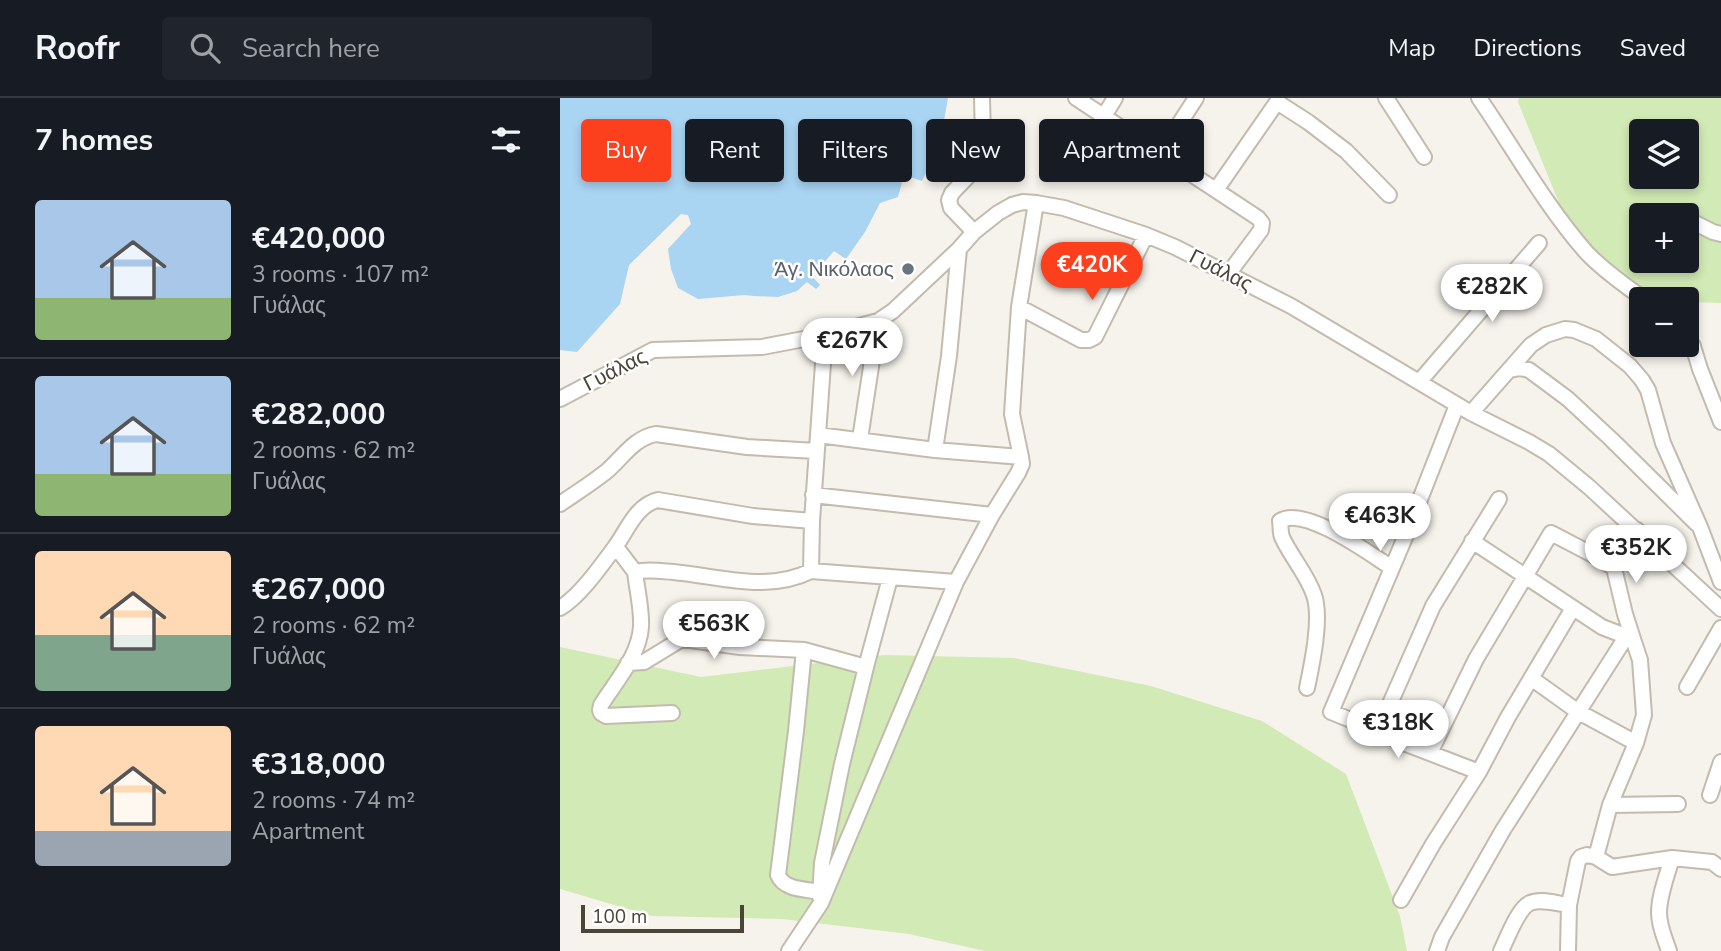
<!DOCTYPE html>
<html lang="en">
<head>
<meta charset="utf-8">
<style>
  :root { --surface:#171b24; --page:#20242c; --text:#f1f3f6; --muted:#9ea1a6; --line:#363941; --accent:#fc3f1d }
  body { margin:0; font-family:"Nunito Sans",sans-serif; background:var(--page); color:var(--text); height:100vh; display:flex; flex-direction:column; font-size:26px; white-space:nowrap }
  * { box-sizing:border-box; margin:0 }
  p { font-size:23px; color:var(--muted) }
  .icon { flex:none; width:38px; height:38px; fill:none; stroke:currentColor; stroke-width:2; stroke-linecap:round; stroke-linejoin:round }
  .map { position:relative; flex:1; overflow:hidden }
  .drawer { display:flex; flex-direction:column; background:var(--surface); width:560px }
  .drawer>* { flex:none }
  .hud { position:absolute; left:21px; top:21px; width:665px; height:63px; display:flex; gap:14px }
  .fabs { position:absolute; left:1069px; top:21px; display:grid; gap:14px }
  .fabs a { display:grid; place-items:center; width:70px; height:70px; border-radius:7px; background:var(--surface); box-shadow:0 4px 10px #0003; font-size:35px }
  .scale { position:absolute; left:21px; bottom:18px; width:163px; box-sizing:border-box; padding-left:7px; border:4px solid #4b4439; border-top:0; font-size:19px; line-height:24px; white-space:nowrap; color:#4b4439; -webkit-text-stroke:5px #fff; paint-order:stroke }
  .price { position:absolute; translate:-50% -60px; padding:0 16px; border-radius:24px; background:#fff; color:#222; font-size:23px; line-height:46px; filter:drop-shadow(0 2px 4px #0008) }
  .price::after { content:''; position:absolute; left:50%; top:42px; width:21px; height:16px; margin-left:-10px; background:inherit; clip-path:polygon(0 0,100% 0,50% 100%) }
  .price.current { background:var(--accent); color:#fff }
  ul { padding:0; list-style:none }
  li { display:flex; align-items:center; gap:21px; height:175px; padding:0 35px }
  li+li { border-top:2px solid var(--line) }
  li span { display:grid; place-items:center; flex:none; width:196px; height:140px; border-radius:7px; color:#555 }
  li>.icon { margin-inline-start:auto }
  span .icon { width:84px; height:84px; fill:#fffc; stroke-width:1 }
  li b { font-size:30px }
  h2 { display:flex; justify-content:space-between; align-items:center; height:84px; padding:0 35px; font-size:30px }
  .pill { padding:0 24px; border-radius:7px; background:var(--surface); box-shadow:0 4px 10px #0003; font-size:24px; line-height:63px }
  .pill.current { background:var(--accent); color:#fff }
  header { display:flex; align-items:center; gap:42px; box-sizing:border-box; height:98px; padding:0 35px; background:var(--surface); border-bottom:2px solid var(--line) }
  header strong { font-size:33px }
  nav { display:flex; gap:38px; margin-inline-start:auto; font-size:24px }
  .search { width:490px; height:63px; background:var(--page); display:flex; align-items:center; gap:18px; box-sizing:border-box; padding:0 24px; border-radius:7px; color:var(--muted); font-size:26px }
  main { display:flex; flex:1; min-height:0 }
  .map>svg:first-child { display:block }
</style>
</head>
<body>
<header>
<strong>Roofr</strong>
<div class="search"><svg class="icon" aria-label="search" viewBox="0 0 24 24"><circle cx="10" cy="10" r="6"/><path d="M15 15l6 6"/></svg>Search here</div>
<nav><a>Map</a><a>Directions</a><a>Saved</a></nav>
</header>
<main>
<section class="drawer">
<h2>7 homes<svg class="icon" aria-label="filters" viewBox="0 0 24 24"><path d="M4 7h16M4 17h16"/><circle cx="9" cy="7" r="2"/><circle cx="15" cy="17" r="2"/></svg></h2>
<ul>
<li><span style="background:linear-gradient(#a9c7e8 70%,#8fb573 0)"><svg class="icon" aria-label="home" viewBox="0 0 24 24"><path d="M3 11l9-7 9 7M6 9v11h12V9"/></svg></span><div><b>€420,000</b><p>3 rooms · 107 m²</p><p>Γυάλας</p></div></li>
<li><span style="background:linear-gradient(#a9c7e8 70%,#8fb573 0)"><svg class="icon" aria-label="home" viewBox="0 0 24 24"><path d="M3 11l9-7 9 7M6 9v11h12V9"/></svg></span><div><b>€282,000</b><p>2 rooms · 62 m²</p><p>Γυάλας</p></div></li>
<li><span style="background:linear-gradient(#ffd9b3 60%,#7fa58c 0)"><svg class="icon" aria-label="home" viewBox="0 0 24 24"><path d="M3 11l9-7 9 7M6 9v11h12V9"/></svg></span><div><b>€267,000</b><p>2 rooms · 62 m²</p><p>Γυάλας</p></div></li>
<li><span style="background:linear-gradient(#ffd9b3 75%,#9aa5b1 0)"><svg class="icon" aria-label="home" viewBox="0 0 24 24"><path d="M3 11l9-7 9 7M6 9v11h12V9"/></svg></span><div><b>€318,000</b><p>2 rooms · 74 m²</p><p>Apartment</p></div></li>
</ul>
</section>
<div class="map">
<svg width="1161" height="853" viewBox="0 0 1161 853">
  <rect width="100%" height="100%" fill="#f6f3ec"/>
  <!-- green -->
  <path fill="#d2eab5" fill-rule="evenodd" d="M959,0H1161V205L1127,204V201H1088L1010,132L958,4ZM1082,33H1127V79H1082ZM1082,117H1127V163H1082Z
    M0,549L141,579L324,557L454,560L591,588L702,623L786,676L840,818L847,853H425L349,836L222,821L92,818L0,791Z"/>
  <!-- water -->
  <path fill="#a9d4f2" d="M0,0H388L380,45L362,83L344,77L338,99L320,105L305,134L286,161L274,153L252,178L260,187L256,191L247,184L237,193L218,199L194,198L184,197L138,201L118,190L111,171L108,151L131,126L128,117L121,116L69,167L60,206L17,254L0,252Z"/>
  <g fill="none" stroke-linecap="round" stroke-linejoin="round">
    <defs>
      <path id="minor" d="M516,0L698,120L702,125L701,132L669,175
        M826,0L864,59
        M919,0C954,51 985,107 1026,154C1043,172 1064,187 1084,201
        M544,18L555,0
        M601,54L636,0
        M656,92L717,4L748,24L786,53L829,97
        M1127,121L1153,134L1161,136
        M414,134L391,110L389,102L392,95L415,71L421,57L423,40L422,0
        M459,209L521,242H529L535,239L586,137
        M1127,240L1133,248L1140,271L1161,324
        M950,272L960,270L969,272L1008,301L1052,342L1137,426
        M859,284L979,145
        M0,301L93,252L202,249L265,237L318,223L333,213L399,151L414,134L438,115L452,107L463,104L476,105L504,110L586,137L615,149L731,208L911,315L969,344L989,356L1029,389L1161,511
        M897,307L846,437L771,614L818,633L841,644L919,674
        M911,315L971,247L986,237L1005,231L1014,232L1036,241L1070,268L1082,282L1088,292L1103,345L1140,429L1161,484
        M258,337L252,423L251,473L396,484
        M300,341L318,223
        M375,352L389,258L399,151
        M461,359L452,316L459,209L476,105
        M253,397L432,417
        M0,406C16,395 32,385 47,373C63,359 74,340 96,336L187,349L256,353
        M912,443L1042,529L1073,541L1080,562L1084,617L1076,645L1050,707L1036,759
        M56,449L75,474C88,471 100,473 113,474C159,478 207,495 251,473
        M75,474C77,492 82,511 81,529C79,558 56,583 41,607L40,612L41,615L46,618L112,615
        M0,510C20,498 41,468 55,449C67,433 76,407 98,402L193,418L252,423
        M1073,541L1065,516L1054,470L1077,432
        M244,552L236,633L218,777C224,792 245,791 260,794
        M68,565L84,564L120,542H130L180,549L244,552L306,569L282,666L262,765L260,799
        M306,569L330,480
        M971,580L1017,613L1076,645
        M1127,589L1161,530
        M747,590C752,566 762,520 754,497C747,476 731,459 722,439C720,434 721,428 720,423C744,407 810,456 832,470
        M818,633L873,508L939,401
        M870,655L916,561L991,435L1039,460L1054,470
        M1150,697L1161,664
        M1050,707L1118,706
        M841,802L873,746L919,674L948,619L1013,510
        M229,853L261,805L396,484L432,417L458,375L462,366L461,359L375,352L258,337L265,237
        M877,853L882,839L943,732L1066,539
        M941,853C947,841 958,810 970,805C981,800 997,806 1009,807
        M1008,853L1009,807L1018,763L1021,759L1027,757L1036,759L1052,769L1112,760L1152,764L1161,771
        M1109,853C1105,841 1099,828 1099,815C1099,797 1107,778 1112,760"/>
    </defs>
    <!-- minor casing -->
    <use href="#minor" stroke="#c2bbae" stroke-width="18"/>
    <!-- minor -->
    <use href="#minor" stroke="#fff" stroke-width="14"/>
  </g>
  <!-- markers -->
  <circle fill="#6b7280" stroke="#fff" stroke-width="2.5" cx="348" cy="171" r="7"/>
  <g text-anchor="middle" stroke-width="5" stroke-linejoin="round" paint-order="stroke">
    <!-- worship labels -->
    <g font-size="21" fill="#5b616d" stroke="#fff" text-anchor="end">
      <text x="334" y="178">Άγ. Νικόλαος</text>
    </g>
    <!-- street labels -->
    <g font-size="21" fill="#4b4439" stroke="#fff">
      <text transform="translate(661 172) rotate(27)" y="7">Γυάλας</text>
      <text transform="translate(55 272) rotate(-27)" y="7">Γυάλας</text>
    </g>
  </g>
</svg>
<div class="fabs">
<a><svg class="icon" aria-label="layers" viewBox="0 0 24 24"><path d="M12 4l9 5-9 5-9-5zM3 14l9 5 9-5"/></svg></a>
<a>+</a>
<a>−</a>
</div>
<div class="scale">100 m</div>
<b class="price current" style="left:532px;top:204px">€420K</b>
<b class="price" style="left:932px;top:226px">€282K</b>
<b class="price" style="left:292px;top:280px">€267K</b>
<b class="price" style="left:820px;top:455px">€463K</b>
<b class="price" style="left:1076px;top:487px">€352K</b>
<b class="price" style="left:154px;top:563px">€563K</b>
<b class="price" style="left:838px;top:662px">€318K</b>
<div class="hud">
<a class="pill current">Buy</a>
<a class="pill">Rent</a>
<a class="pill">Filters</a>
<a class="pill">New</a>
<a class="pill">Apartment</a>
</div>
</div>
</main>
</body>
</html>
